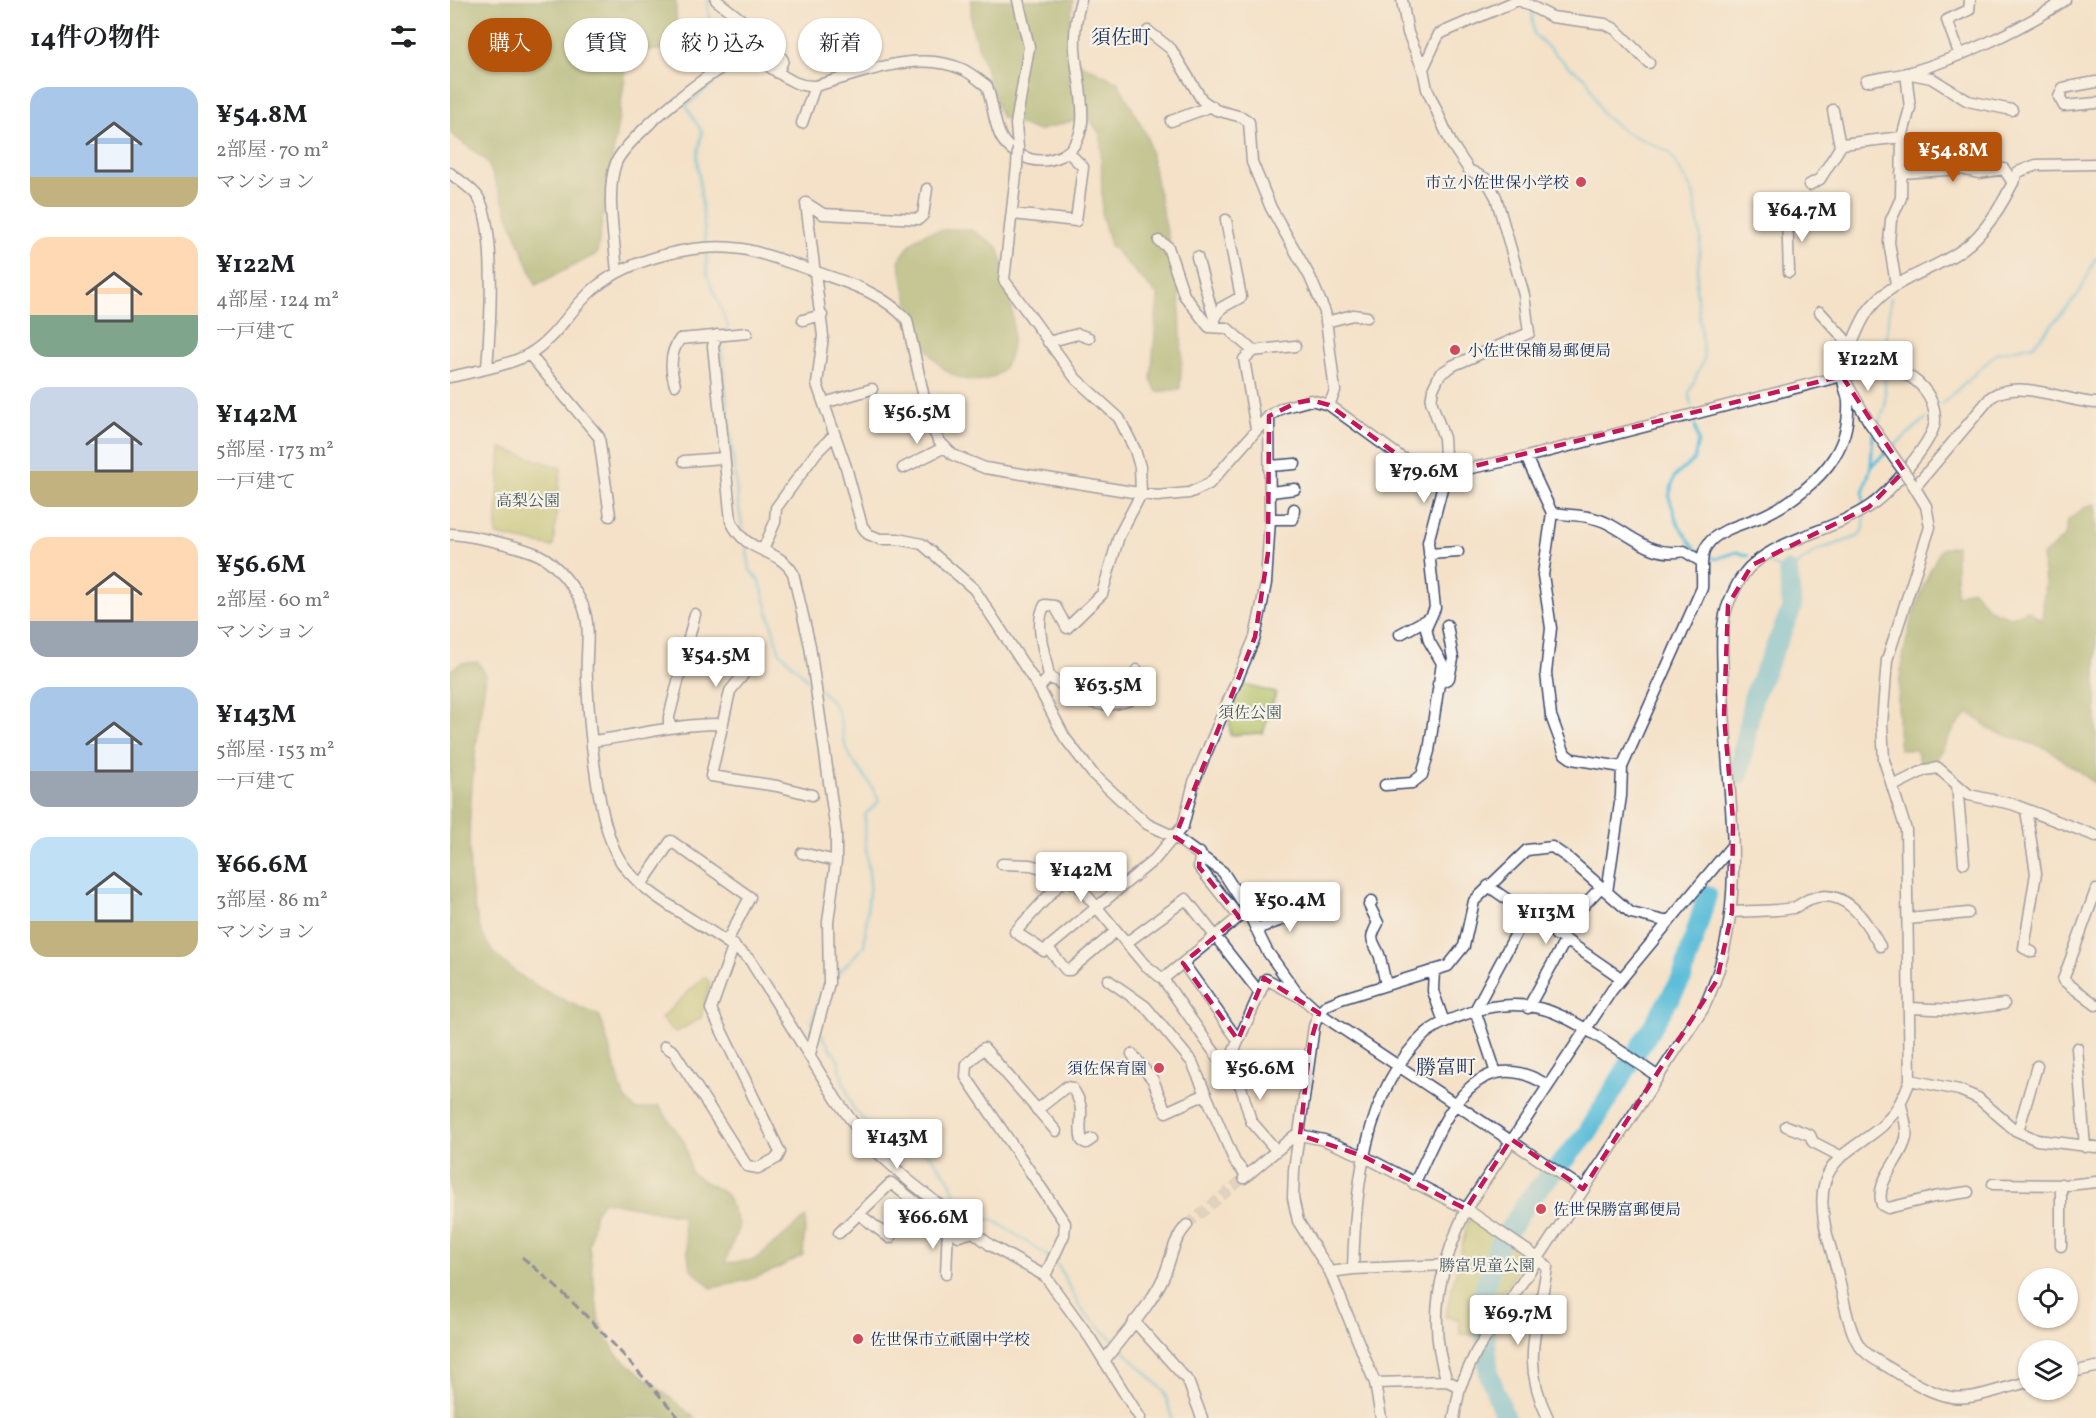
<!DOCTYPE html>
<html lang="ja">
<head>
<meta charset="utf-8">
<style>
  :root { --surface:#fff; --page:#f6f6f6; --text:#202124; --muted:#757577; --accent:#b45309 }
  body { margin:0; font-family:Vollkorn,"Noto Serif JP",serif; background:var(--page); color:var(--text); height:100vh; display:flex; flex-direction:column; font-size:22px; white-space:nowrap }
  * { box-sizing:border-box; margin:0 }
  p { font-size:20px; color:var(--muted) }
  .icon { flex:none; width:33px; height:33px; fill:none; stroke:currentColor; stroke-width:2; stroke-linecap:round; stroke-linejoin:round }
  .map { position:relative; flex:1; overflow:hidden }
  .details { display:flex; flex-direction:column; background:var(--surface); width:450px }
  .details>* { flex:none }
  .guide { position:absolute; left:18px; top:18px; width:570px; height:54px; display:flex; gap:12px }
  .controls { position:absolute; left:1568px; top:1268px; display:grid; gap:12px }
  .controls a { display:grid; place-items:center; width:60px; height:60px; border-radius:50%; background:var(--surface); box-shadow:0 2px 4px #0004; font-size:30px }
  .price { position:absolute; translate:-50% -51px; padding:0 14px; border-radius:6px; background:#fff; color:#222; font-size:20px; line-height:39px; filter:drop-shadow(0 2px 3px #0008) }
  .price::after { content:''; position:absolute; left:50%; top:36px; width:18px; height:14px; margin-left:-9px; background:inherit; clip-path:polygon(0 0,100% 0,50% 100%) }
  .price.selected { background:var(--accent); color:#fff }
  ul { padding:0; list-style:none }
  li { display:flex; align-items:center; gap:18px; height:150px; padding:0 30px }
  li span { display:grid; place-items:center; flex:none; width:168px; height:120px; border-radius:18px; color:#555 }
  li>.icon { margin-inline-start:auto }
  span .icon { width:72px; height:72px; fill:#fffc; stroke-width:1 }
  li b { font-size:26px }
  h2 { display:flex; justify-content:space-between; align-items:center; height:72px; padding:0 30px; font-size:26px }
  .chip { padding:0 21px; border-radius:27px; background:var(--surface); box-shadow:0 2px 4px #0004; font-size:21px; line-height:54px }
  .chip.selected { background:var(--accent); color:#fff }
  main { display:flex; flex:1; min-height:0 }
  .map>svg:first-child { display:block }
</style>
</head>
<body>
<main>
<section class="details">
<h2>14件の物件<svg class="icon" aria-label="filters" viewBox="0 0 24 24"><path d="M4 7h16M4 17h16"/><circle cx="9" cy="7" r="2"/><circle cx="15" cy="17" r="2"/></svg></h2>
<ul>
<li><span style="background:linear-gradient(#a9c7e8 75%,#c2b280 0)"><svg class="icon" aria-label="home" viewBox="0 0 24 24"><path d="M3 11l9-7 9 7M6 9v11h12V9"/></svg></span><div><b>¥54.8M</b><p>2部屋 · 70 m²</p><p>マンション</p></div></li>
<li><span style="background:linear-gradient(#ffd9b3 65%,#7fa58c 0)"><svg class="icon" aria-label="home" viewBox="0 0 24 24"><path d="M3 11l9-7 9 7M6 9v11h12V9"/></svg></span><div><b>¥122M</b><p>4部屋 · 124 m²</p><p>一戸建て</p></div></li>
<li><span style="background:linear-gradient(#c9d6e8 70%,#c2b280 0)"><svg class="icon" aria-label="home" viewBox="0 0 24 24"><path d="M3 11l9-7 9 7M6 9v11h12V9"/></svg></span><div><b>¥142M</b><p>5部屋 · 173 m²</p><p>一戸建て</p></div></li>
<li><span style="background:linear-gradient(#ffd9b3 70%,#9aa5b1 0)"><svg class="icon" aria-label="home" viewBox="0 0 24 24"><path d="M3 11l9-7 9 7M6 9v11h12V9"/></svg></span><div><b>¥56.6M</b><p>2部屋 · 60 m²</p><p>マンション</p></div></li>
<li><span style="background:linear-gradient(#a9c7e8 70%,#9aa5b1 0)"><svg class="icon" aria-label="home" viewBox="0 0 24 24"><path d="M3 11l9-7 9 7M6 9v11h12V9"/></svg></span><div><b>¥143M</b><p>5部屋 · 153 m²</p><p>一戸建て</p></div></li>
<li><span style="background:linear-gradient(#bfe0f5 70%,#c2b280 0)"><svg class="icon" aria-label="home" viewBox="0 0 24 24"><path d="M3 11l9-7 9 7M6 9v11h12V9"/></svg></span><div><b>¥66.6M</b><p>3部屋 · 86 m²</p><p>マンション</p></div></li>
</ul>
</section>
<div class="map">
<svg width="1646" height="1418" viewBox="0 0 1646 1418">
  <rect width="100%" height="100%" fill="#f7f3e8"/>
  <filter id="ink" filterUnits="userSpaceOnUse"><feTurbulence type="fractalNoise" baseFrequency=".0167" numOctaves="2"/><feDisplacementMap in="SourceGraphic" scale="12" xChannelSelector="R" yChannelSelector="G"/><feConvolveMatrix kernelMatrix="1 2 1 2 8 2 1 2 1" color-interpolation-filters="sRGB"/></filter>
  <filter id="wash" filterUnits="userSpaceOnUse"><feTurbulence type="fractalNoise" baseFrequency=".008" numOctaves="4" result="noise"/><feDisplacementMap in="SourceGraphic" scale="24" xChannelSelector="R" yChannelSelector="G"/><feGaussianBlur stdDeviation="1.35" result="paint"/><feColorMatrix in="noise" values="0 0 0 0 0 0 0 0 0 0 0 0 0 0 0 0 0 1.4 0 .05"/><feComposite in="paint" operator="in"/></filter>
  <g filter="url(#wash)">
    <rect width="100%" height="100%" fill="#f4e1c8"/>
    <!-- green -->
    <path fill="#b0be60" stroke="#66765f" stroke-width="1.5" d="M51,448L111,468L103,547L46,535Z
      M791,684L826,693L813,733L780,735L779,711Z
      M254,977L260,982L251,1018L225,1033L211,1018Z
      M1023,1218L1077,1257L1023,1335L1010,1334L1009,1319L995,1317L1018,1221Z"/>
    <!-- forest -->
    <path fill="#8ca556" stroke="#546a5a" stroke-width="1.5" d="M0,0H226L227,48L179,53L147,254L86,285L37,161L0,133Z
      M521,0H623L615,56L668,82L697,136L729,289L732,356L730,389L707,392L701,380L708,296L660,245L652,216L651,136L638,116L588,131L551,117L521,24Z
      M506,229L521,230L548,247C560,282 586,389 519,380C501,378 485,363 477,348C463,323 454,289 449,261C465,233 474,231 506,229Z
      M1646,504V784L1598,749L1543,731L1519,713L1505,727L1486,761L1470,762L1466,750H1450C1441,685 1459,607 1491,549L1506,546V596L1522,589L1539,609L1561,617L1578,610L1592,621L1595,583L1592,556L1615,536L1618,520L1637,506Z
      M28,662L36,675C26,742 0,901 44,953C74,984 111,999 150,1016L174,1097L186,1110L209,1106L235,1143L241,1173L277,1195L289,1226L275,1263L304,1260L356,1217L353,1255C319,1274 300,1282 261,1288L240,1268L232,1216L153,1201L145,1212L139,1246L149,1321L166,1354L245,1418H0V670L12,663Z"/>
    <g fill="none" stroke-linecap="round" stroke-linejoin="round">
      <!-- stream -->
      <path stroke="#59bcd8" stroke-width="3" d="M257,1L266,67
        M1082,11L1084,34L1118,66L1137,79L1152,114L1175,132L1219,152L1243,192L1251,239L1246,288L1254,359L1239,393L1241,405
        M256,245L247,157L252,132L236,106L267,80L266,74
        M256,252L257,275L278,326L271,347L288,503L294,535
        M1492,404L1547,353L1584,345L1628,295L1646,258
        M1245,425L1248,441L1244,460L1224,477L1219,497L1227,522L1245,549L1251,552
        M1426,429L1435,406V347L1441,298
        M1421,464L1423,435
        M1414,505L1413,493L1421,466L1475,419
        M296,545L300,570L310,582L329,651L361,683
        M1257,555L1265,559L1287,552L1298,556
        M1320,564L1338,571L1368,550L1407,537L1414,529V512
        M369,689C401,716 385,729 400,756C410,773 422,782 429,801L415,815V841L420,881L414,946L381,981
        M365,1026L362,1021L373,991
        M369,1031L389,1061L391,1074L403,1109L431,1137L480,1155L499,1179L510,1208L523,1218L544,1220L599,1257
        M604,1262L610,1269L631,1309L665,1342
        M669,1346L714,1391L722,1418"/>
      <!-- river -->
      <path stroke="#59bcd8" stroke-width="20" d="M1289,775L1303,698L1342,608L1338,571
        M1055,1418L1039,1374L1032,1297L1048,1246L1080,1198L1136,1135L1232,978L1257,895"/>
    </g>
  </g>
  <g filter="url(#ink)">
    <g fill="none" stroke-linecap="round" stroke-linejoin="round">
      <!-- minor-tunnel -->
      <path stroke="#c9bdb3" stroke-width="10" stroke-dasharray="10 5" stroke-linecap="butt" d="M737,1225L794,1178"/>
      <defs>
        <path id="minor" d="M266,0L321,43L333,60L328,73
          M568,0L579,47L566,124L568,148
          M1069,0L1102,17L1155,24L1165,29L1199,63
          M698,31L721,49L752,100L766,110L792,117L799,122L802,162L821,208L860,277L875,312L885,391L879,405
          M1509,53L1497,20L1519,10L1520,0
          M973,69L989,34L1068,0
          M1456,73L1481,78L1518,101L1562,110
          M1416,81C1430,78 1444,76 1458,73C1507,59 1572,29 1615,0
          M1646,82L1613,88L1609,97L1614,106L1646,103
          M1383,110L1390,146
          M721,121L762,106
          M352,123L365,86
          M567,166L554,280L626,379L669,418L685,450L690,467L691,494L669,536L652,594L617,628L605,606L595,605C583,624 596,655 599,677L589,688
          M0,173C8,180 22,188 28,197C47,227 40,331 37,368
          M1451,173L1511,169L1529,173L1554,169L1563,183
          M1359,185L1370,179L1392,144L1452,137
          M477,189L473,215L469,219L373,214L356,203L373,336L367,384L396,467L412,526L418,534L430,539H448L472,544L524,589L589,688L615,738L643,774L697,824L725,837L773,872L795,906L817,951L847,993L869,1013L1133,1189
          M563,214L626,221L633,167L618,152
          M1337,215L1339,272
          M709,241L718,247L734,295L759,327L777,328L803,351
          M747,257L765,322
          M167,273C165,242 155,192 166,163C174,140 271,58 295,58C321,59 336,88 365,86C411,74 468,48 514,70C522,74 530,81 537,86C548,120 541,146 580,159C590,162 602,160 611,156C648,138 626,81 625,49C624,31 626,17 631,0
          M1446,284L1439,242L1441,220L1451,198L1452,137L1460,108L1456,73
          M1370,312L1401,346
          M765,319L771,308L791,297L776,220
          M353,320L372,315
          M876,322L903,315L917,317
          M267,335L263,346L281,521C297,556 327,546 343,573L360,646L386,832V861L378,922L379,983L360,1054
          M598,342L628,334L639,338
          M79,354L149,437L160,516
          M0,377C21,372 61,365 79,354C106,339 122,306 146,287C182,258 247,242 292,249C314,253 337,262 358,269C394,282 431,291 457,320L480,425L489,441L503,455L535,468L707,496L739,493L759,484L819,416L832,408L861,400L879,405L952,458L996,473L1076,457L1392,376C1417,372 1440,364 1462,378C1476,388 1485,402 1485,420C1485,440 1438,494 1421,505C1385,530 1337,536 1303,564C1292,573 1285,588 1279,602C1269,625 1273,658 1273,683C1275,791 1304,908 1253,1009L1026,1352L1010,1387L1004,1418
          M1397,384L1419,422
          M225,385C220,369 220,352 230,339L297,333
          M374,403L422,389
          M806,429L794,359L803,351L845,346
          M1076,457L1102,513L1093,575L1101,628L1096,673L1101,716L1115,754L1122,759L1172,767
          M234,461L273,458
          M820,466L845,464
          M453,468L495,447
          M1462,483L1476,506L1480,527L1437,660L1432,724L1434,760L1456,830L1460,1080C1454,1098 1446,1113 1432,1126C1412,1144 1383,1154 1375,1182C1367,1209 1379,1242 1386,1267C1392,1289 1397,1327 1409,1345C1417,1357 1434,1364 1446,1372C1508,1410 1512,1399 1578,1382
          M1465,487L1541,397C1569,378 1613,401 1646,403
          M821,492L845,489
          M1102,513C1119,515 1141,515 1157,523C1183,536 1203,558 1234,551L1252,562
          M820,519H843L844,509
          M0,534C21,535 69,546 89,555C105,562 126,589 133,606C142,630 135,654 137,679C139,725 146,812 166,853C187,898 262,925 300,960L386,1099L419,1145L458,1180L540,1245L595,1276L640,1338L690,1418
          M313,550L325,522L326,508L366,453L384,435
          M979,554L1008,552
          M950,634L981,617
          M289,655L293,675L280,691L261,776L327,786L362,795
          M599,677C631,693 638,714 680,700L685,690L687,670
          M988,684L999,678L1003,659L997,625
          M219,727V717L245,614
          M143,741C186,736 227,723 272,724
          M935,785L962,783L972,775L979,751L992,663L979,641L976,628L985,608L978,542L996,473L994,438L981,401L983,389L990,374L1004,365L1079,333L1074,295L1046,197L1036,179L1019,170L1001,143L977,89L973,69L958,33L952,0
          M1507,785L1514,863
          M1443,786L1475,770L1488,768L1519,795L1562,804L1646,836
          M1576,810L1586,873L1574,948L1582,952
          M352,853L386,861
          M552,864L580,865L596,869L629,886L694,964L713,979L771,1062L778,1064L791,1087L801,1121L826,1150
          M615,878L565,932L594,951L705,859L733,826L744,782L805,637L811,609L816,583L820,519L819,416
          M191,885L221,841L300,897L277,941
          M1038,886L1171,978
          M1646,890L1613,980L1646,1005
          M1157,892L1171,796L1172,767L1252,588C1253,574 1249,555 1258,544C1270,528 1298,523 1315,515C1339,504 1370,480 1384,457C1395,440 1399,420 1398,400C1397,393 1393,386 1393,378C1392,363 1411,319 1421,307C1445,277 1484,271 1513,249C1537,232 1556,198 1568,172L1586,165L1646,164
          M922,901L919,905L928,923C917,943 924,939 930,957C932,966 934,976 936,985
          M1282,912C1302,910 1324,912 1343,908C1349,906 1354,901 1360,899C1396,886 1415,920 1430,946
          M1458,919L1518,913
          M806,929L863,909
          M1106,935L1151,887
          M676,943L736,899L809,992
          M598,948L616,970H620L666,931
          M733,963L788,1040
          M984,970L983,991L994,1022
          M713,979L789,917L749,867L750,853
          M658,980L695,1006L742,1062L785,1162L797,1176
          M1078,1008L1115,941
          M1459,1008L1508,1010L1554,1004
          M215,1046L224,1052L297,1166L308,1168L327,1158L330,1152L327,1146L261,1009L284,945
          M1627,1048L1635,1147
          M682,1054L703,1080L716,1112L756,1094
          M778,1064L816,979L848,996
          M1046,1073L1025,1010L1077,913
          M1460,1080L1509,1090L1528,1098L1565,1130L1587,1140L1646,1147
          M1451,1105C1453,1115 1458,1127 1456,1138C1451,1161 1424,1181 1432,1205L1438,1208L1484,1197L1518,1192
          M587,1110L616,1087L622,1088C639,1112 626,1120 632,1141L636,1143L642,1139
          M1336,1126L1360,1135L1363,1142L1392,1157
          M1568,1131L1587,1066
          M794,1178L844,1136L850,1135L874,1140L913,1156L1016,1209L1088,1258L1097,1267C1089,1325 1069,1359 1098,1418
          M964,1184C990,1131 1020,1037 1097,1085
          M1543,1184L1618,1185L1646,1182
          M409,1214L440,1238
          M389,1233L441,1183L509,1236L523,1232
          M1611,1246V1184
          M903,1269C905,1192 914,1090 975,1034C987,1024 1002,1019 1016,1014C1038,1005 1069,1002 1093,1009C1124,1017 1179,1057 1207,1076
          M880,1272L903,1269L997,1265
          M496,1274L498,1227
          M595,1276L614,1235L615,1223L516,1077L517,1064L534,1048L606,1131
          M684,1321L738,1381L752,1418
          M654,1361C674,1334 700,1307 714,1276C722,1257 723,1240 737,1225
          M1617,1373L1646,1367
          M925,1383L997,1381
          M1010,1387L997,1381C976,1320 990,1267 1016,1209L1162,990L1281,847
          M931,1418L925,1383L880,1272L848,1221L843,1198L844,1170L864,1026L869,1013L877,1005L891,999L998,966L1014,946L1024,901L1077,850L1102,847L1118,858L1181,913L1219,922"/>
      </defs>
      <!-- minor casing -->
      <use href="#minor" stroke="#3c4a6e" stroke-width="13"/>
      <!-- minor -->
      <use href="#minor" stroke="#fff" stroke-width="10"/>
      <!-- rail -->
      <path stroke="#1b2f5e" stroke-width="3" stroke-dasharray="9 4.5" stroke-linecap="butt" d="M72,1257C130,1305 180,1361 229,1418"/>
      <defs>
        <path id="minor-bridge" d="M567,166L568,148
          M1419,422L1462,483"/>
      </defs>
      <!-- minor-bridge casing -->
      <use href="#minor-bridge" stroke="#3c4a6e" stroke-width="13" stroke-linecap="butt"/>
      <!-- minor-bridge -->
      <use href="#minor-bridge" stroke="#fff" stroke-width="10"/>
    </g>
  </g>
  <!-- marked area -->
  <path d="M0 0H1646V1418H0ZM1392,376L1454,471L1419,507L1302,565L1278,605L1274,716L1283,820L1282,912L1267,980L1133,1189L1061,1139L1016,1209L913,1156L850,1135L860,1044L869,1013L814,978L788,1040L733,963L789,917L749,867L750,853L725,837L805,637L818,553L819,416L846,403L861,400L879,405L952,458L996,473Z" fill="#f4e1c8" fill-opacity=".55" fill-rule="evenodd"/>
  <path fill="none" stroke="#c2185b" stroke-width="4.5" stroke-dasharray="12 8" stroke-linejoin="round" d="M1392,376L1454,471L1419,507L1302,565L1278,605L1274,716L1283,820L1282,912L1267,980L1133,1189L1061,1139L1016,1209L913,1156L850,1135L860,1044L869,1013L814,978L788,1040L733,963L789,917L749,867L750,853L725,837L805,637L818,553L819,416L846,403L861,400L879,405L952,458L996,473Z"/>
  <!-- markers -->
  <g fill="#d1495b" stroke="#f7f3e8" stroke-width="2">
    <circle cx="1131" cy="182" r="6"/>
    <circle cx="1005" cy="350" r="6"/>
    <circle cx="709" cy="1068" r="6"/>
    <circle cx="1091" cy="1209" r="6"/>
    <circle cx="408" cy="1339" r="6"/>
  </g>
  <g text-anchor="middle" stroke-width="4.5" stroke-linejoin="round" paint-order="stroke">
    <!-- poi labels -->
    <g font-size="16" fill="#1b2f5e" stroke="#f7f3e8" text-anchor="start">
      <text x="1119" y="188" text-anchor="end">市立小佐世保小学校</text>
      <text x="1017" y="356">小佐世保簡易郵便局</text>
      <text x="697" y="1074" text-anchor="end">須佐保育園</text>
      <text x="1103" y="1215">佐世保勝富郵便局</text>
      <text x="420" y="1345">佐世保市立祇園中学校</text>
    </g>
    <!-- park labels -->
    <g font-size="16" fill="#485a5f" stroke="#f7f3e8">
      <text x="78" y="506">高梨公園</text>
      <text x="800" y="718">須佐公園</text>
      <text x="1037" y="1271">勝富児童公園</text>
    </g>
    <!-- quarter labels -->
    <g font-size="20" fill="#1b2f5e" stroke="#f7f3e8">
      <text x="671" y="44">須佐町</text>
      <text x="996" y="1074">勝富町</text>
    </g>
  </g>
</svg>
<div class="controls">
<a><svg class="icon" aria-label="locate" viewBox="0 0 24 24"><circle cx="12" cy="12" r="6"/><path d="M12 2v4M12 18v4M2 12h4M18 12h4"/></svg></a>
<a><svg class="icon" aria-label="layers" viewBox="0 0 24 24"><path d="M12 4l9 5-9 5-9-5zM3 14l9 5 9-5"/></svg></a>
</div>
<b class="price selected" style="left:1503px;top:183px">¥54.8M</b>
<b class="price" style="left:1352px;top:243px">¥64.7M</b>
<b class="price" style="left:1418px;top:392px">¥122M</b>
<b class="price" style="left:467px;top:445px">¥56.5M</b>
<b class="price" style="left:974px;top:504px">¥79.6M</b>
<b class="price" style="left:266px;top:688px">¥54.5M</b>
<b class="price" style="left:658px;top:718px">¥63.5M</b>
<b class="price" style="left:631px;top:903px">¥142M</b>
<b class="price" style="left:840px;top:933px">¥50.4M</b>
<b class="price" style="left:1096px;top:945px">¥113M</b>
<b class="price" style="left:810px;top:1101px">¥56.6M</b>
<b class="price" style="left:447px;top:1170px">¥143M</b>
<b class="price" style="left:483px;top:1250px">¥66.6M</b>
<b class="price" style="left:1068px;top:1346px">¥69.7M</b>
<div class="guide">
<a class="chip selected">購入</a>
<a class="chip">賃貸</a>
<a class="chip">絞り込み</a>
<a class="chip">新着</a>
</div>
</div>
</main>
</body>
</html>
